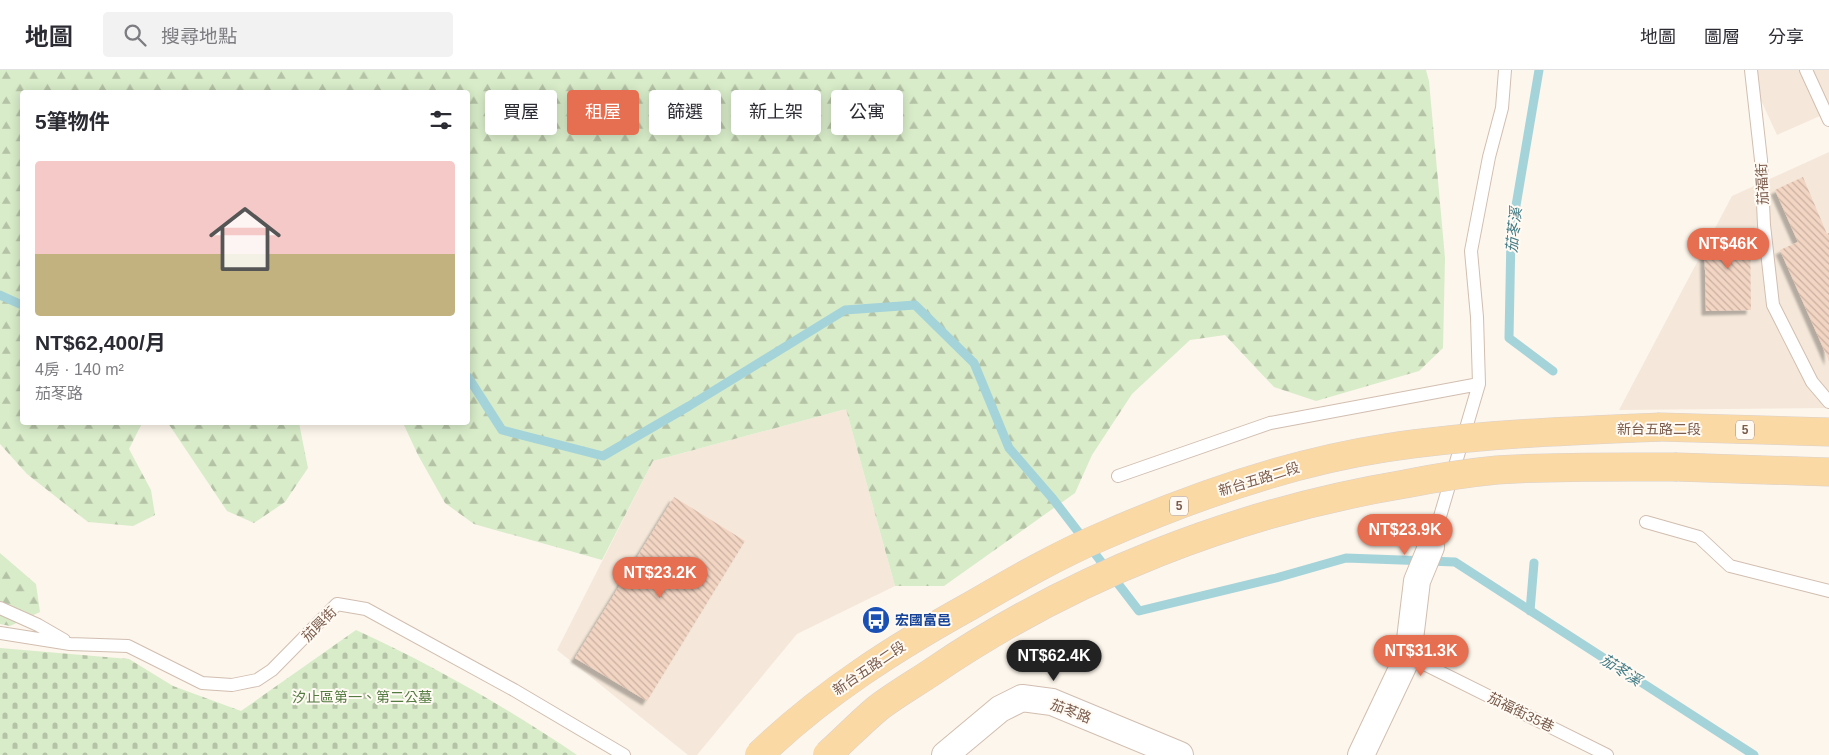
<!DOCTYPE html>
<html lang="zh-TW">
<head>
<meta charset="utf-8">
<style>
  :root { --surface:#fff; --page:#f2f2f3; --text:#2b2b33; --muted:#7c7c81; --line:#e1e1e2; --accent:#e76f51 }
  body { margin:0; font-family:Helvetica,"Noto Sans TC",sans-serif; background:var(--page); color:var(--text); height:100vh; display:flex; flex-direction:column; font-size:19px; white-space:nowrap }
  * { box-sizing:border-box; margin:0 }
  p { font-size:16px; color:var(--muted) }
  .icon { flex:none; width:28px; height:28px; fill:none; stroke:currentColor; stroke-width:2; stroke-linecap:round; stroke-linejoin:round }
  .map { position:relative; flex:1; overflow:hidden }
  .details { position:absolute; left:20px; top:20px; width:450px; height:335px; display:flex; flex-direction:column; background:var(--surface); border-radius:5px; box-shadow:0 2px 12px #0003 }
  .details>* { flex:none }
  .top-card { position:absolute; left:485px; top:20px; width:475px; height:45px; display:flex; gap:10px }
  .price { position:absolute; translate:-50% -42px; padding:0 11px; border-radius:18px; background:var(--accent); color:#fff; font-size:16px; line-height:32px; filter:drop-shadow(0 1px 2px #0008) }
  .price::after { content:''; position:absolute; left:50%; top:30px; width:15px; height:11px; margin-left:-8px; background:inherit; clip-path:polygon(0 0,100% 0,50% 100%) }
  .price.active { background:#222; color:#fff }
  ul { padding:0; list-style:none }
  li { display:grid; align-content:center; gap:10px; height:265px; padding:0 15px }
  li+li { border-top:1px solid var(--line) }
  li span { display:grid; place-items:center; height:155px; border-radius:5px; color:#555 }
  li>.icon { margin-inline-start:auto }
  span .icon { width:90px; height:90px; fill:#fffc; stroke-width:1 }
  li b { font-size:21px }
  h2 { display:flex; justify-content:space-between; align-items:center; height:60px; padding:0 15px; font-size:21px }
  .pill { padding:0 18px; border-radius:5px; background:var(--surface); box-shadow:0 2px 12px #0003; font-size:18px; line-height:45px }
  .pill.active { background:var(--accent); color:#fff }
  header { display:flex; align-items:center; gap:30px; box-sizing:border-box; height:70px; padding:0 25px; background:var(--surface); border-bottom:1px solid var(--line) }
  header strong { font-size:24px }
  nav { display:flex; gap:28px; margin-inline-start:auto; font-size:18px }
  .search { width:350px; height:45px; background:var(--page); display:flex; align-items:center; gap:12px; box-sizing:border-box; padding:0 18px; border-radius:5px; color:var(--muted); font-size:19px }
  .map>svg:first-child { display:block }
</style>
</head>
<body>
<header>
<strong>地圖</strong>
<div class="search"><svg class="icon" aria-label="search" viewBox="0 0 24 24"><circle cx="10" cy="10" r="6"/><path d="M15 15l6 6"/></svg>搜尋地點</div>
<nav><a>地圖</a><a>圖層</a><a>分享</a></nav>
</header>
<div class="map">
<svg width="1829" height="685" viewBox="0 0 1829 685">
  <defs>
    <pattern id="forest-firs" width="22" height="20" patternUnits="userSpaceOnUse" patternTransform="scale(1.25)"><rect width="22" height="20" fill="#d8ecc9"/><path d="M5 1l3.5 6h-7zM16 11l3.5 6h-7z" fill="#b4c2a5"/></pattern>
    <pattern id="cemetery-stones" width="16" height="16" patternUnits="userSpaceOnUse" patternTransform="scale(1.25)"><rect width="16" height="16" fill="#d8ecc9"/><path d="M2 7V4a2 2 0 0 1 4 0v3zM10 15v-3a2 2 0 0 1 4 0v3z" fill="#b4c2a5"/></pattern>
    <pattern id="building-back-hatch" width="6" height="6" patternUnits="userSpaceOnUse" patternTransform="scale(1.25)"><rect width="6" height="6" fill="#f3d5c3"/><path d="M-1 5l2 2M0 0l6 6M5-1l2 2" fill="none" stroke="#cab0a1"/></pattern>
    <filter id="shadow"><feDropShadow dx="-4.5" dy="4.5" stdDeviation="1" flood-color="#0004"/></filter>
  </defs>
  <rect width="100%" height="100%" fill="#fdf6ec"/>
  <!-- residential -->
  <path fill="#f5e8da" d="M1747,0H1829V42L1777,65Z
    M1829,82V338L1619,340L1732,126Z
    M846,339L895,516L797,564L697,685H688L557,580L653,391Z"/>
  <!-- forest -->
  <path fill="url(#forest-firs)" d="M0,0H1426L1429,11L1445,188L1443,278L1419,301L1316,331L1274,317L1225,265L1190,270L1132,324L1092,385L1075,423L944,516H895L846,339L653,391L602,490L474,454L445,433L418,385L403,353L468,352V22H22V352L142,353L129,379L151,420L155,445L133,456L88,452L27,404L0,374Z
    M168,353H299L308,398L285,432L254,453L227,441Z
    M0,483L36,514L40,542L10,556L0,554Z"/>
  <!-- cemetery -->
  <path fill="url(#cemetery-stones)" d="M356,560C433,595 507,638 577,685H0V578L129,589L173,616L241,641Z"/>
  <g fill="none" stroke-linecap="round" stroke-linejoin="round">
    <!-- stream -->
    <path stroke="#a5d3da" stroke-width="9" d="M1539,0L1511,165L1509,268L1553,301
      M0,225L22,235
      M468,307L502,360L603,386L689,336L845,240L915,235L974,293L1009,378L1053,429L1139,541L1276,508L1346,488L1455,492L1754,685
      M1530,541L1534,493"/>
  </g>
  <!-- building -->
  <path fill="url(#building-back-hatch)" filter="url(#shadow)" d="M1803,107L1827,164L1829,163V291L1780,180L1798,172L1775,120Z
    M1750,160L1751,240L1706,241L1704,161Z
    M674,427L745,471L647,631L575,588Z"/>
  <g fill="none" stroke-linecap="round" stroke-linejoin="round">
    <defs>
      <path id="service" d="M1751,0L1761,90L1764,155L1773,235L1812,312L1829,332
        M1806,0L1829,50
        M1118,406L1270,353L1479,314
        M1646,452L1699,467L1730,496L1829,521
        M1431,477L1479,314L1477,247L1471,181L1489,87L1502,38L1505,0
        M0,538L38,555L64,570
        M0,563L70,574L128,576L202,613L232,615L257,610L272,600L337,534L366,539L514,620L624,685
        M1408,586L1607,685"/>
      <path id="minor" d="M945,685L1000,639L1022,628L1052,632L1180,685
        M1361,685L1408,586L1417,511L1431,477"/>
      <path id="primary" d="M1660,357L1829,362
        M1677,397L1829,402"/>
    </defs>
    <!-- service casing -->
    <use href="#service" stroke="#d1beb0" stroke-width="14"/>
    <!-- minor casing -->
    <use href="#minor" stroke="#d1beb0" stroke-width="28"/>
    <!-- primary casing -->
    <use href="#primary" stroke="#dad1cd" stroke-width="29"/>
    <!-- service -->
    <use href="#service" stroke="#fff" stroke-width="12"/>
    <!-- minor -->
    <use href="#minor" stroke="#fff" stroke-width="26"/>
    <!-- primary -->
    <use href="#primary" stroke="#fbd9a5" stroke-width="28"/>
    <defs>
      <path id="primary-bridge" d="M759,685C822,624 896,577 972,535C1015,510 1058,485 1103,466C1192,427 1288,393 1385,378C1476,364 1568,361 1660,357
        M827,685C844,670 860,653 878,638C895,625 914,614 932,602C1073,506 1237,442 1405,414C1435,408 1466,403 1497,400C1557,396 1617,397 1677,397"/>
    </defs>
    <!-- primary-bridge casing -->
    <use href="#primary-bridge" stroke="#dad1cd" stroke-width="29" stroke-linecap="butt"/>
    <!-- primary-bridge -->
    <use href="#primary-bridge" stroke="#fbd9a5" stroke-width="28"/>
  </g>
  <!-- icons -->
  <defs>
    <symbol id="bus-disc" viewBox="-11 -11 22 22"><circle r="9.5" fill="#1a4fb4" stroke="#fffaf3"/><path d="M-5-6H5V4H4V6H2V4H-2V6H-4V4H-5ZM-3.5-4V0h7V-4ZM-3.5 1.2v1.5H-2V1.2ZM2 1.2v1.5H3.5V1.2Z" fill="#fff"/></symbol>
  </defs>
  <g fill-rule="evenodd">
    <use href="#bus-disc" x="860" y="534" width="32" height="32"/>
  </g>
  <g text-anchor="middle" stroke-width="4" stroke-linejoin="round" paint-order="stroke">
    <!-- shield labels -->
    <g fill="#fffaf3" stroke="#a28b7f" stroke-width="1">
      <rect x="1736" y="350.5" width="18" height="19" rx="4"/>
      <rect x="1170" y="426.5" width="18" height="19" rx="4"/>
    </g>
    <g font-size="12" font-weight="bold" fill="#7a5c4d">
      <text x="1745" y="364">5</text>
      <text x="1179" y="440">5</text>
    </g>
    <!-- street labels -->
    <g font-size="14" fill="#7a5c4d" stroke="#fffaf3">
      <text transform="translate(1762 114) rotate(-93)" y="5">茄福街</text>
      <text x="1659" y="364">新台五路二段</text>
      <text transform="translate(1259 409) rotate(-17)" y="5">新台五路二段</text>
      <text transform="translate(319 554) rotate(-45)" y="5">茄興街</text>
      <text transform="translate(869 598) rotate(-34)" y="5">新台五路二段</text>
      <text transform="translate(1071 641) rotate(21)" y="5">茄苳路</text>
      <text transform="translate(1521 642) rotate(26)" y="5">茄福街35巷</text>
    </g>
    <!-- transit labels -->
    <g font-size="14" font-weight="bold" fill="#164399" stroke="#fffaf3" text-anchor="start">
      <text x="895" y="555">宏國富邑</text>
    </g>
    <!-- park labels -->
    <g font-size="14" fill="#537a41" stroke="#fffaf3">
      <text x="362" y="632">汐止區第一、第二公墓</text>
    </g>
    <!-- water labels -->
    <g font-size="15" font-style="italic" fill="#437c86" stroke="#fffaf3">
      <text transform="translate(1514 160) rotate(-84)" y="5">茄苳溪</text>
      <text transform="translate(1621 600) rotate(33)" y="5">茄苳溪</text>
    </g>
  </g>
</svg>
<b class="price" style="left:1728px;top:200px">NT$46K</b>
<b class="price" style="left:1405px;top:486px">NT$23.9K</b>
<b class="price" style="left:660px;top:529px">NT$23.2K</b>
<b class="price" style="left:1421px;top:607px">NT$31.3K</b>
<b class="price active" style="left:1054px;top:612px">NT$62.4K</b>
<div class="top-card">
<a class="pill">買屋</a>
<a class="pill active">租屋</a>
<a class="pill">篩選</a>
<a class="pill">新上架</a>
<a class="pill">公寓</a>
</div>
<section class="details">
<h2>5筆物件<svg class="icon" aria-label="filters" viewBox="0 0 24 24"><path d="M4 7h16M4 17h16"/><circle cx="9" cy="7" r="2"/><circle cx="15" cy="17" r="2"/></svg></h2>
<ul>
<li><span style="background:linear-gradient(#f6c9c9 60%,#c2b280 0)"><svg class="icon" aria-label="home" viewBox="0 0 24 24"><path d="M3 11l9-7 9 7M6 9v11h12V9"/></svg></span><div><b>NT$62,400/月</b><p>4房 · 140 m²</p><p>茄苳路</p></div></li>
</ul>
</section>
</div>
</body>
</html>
